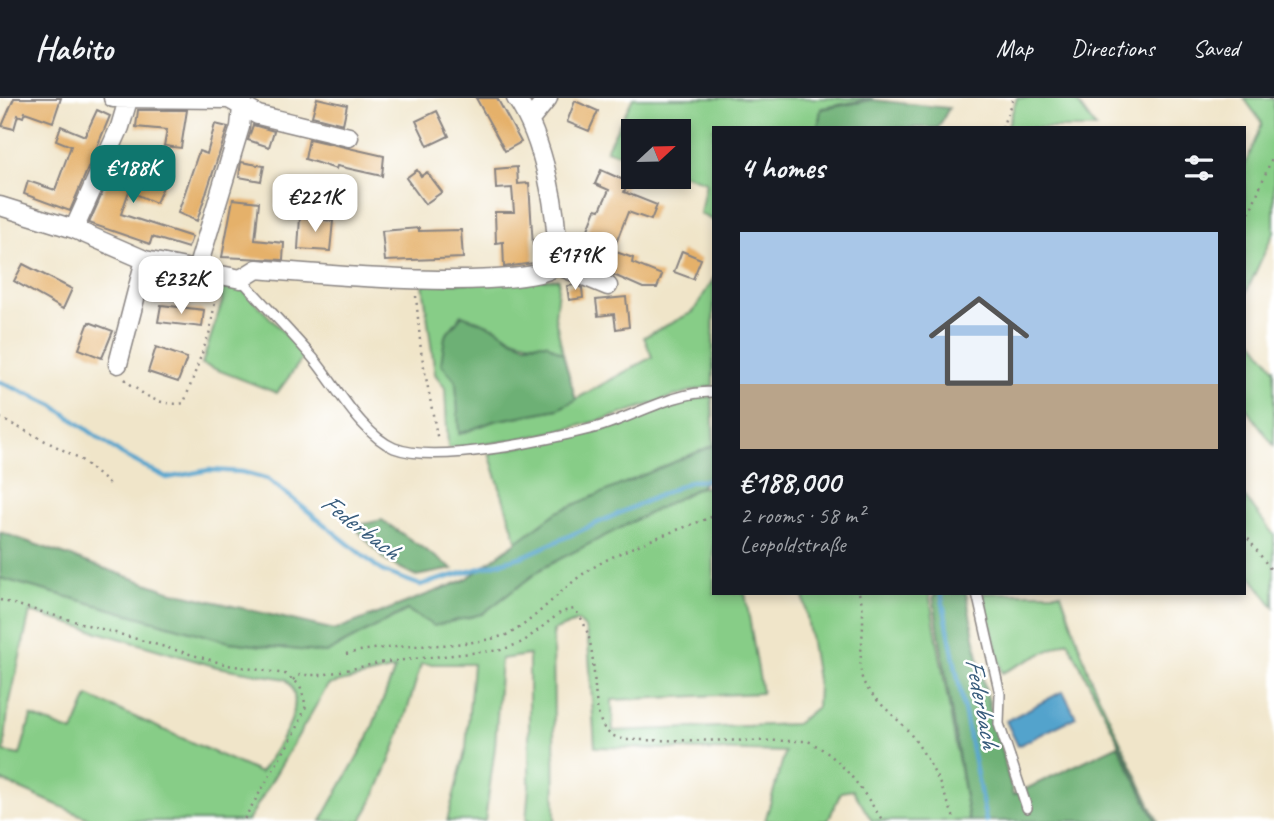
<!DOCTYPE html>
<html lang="en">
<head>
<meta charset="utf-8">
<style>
  :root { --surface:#171b24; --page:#242831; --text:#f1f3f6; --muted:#9ea1a6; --line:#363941; --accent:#0f766e }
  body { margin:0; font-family:Caveat,sans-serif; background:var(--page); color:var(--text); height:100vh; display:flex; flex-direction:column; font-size:26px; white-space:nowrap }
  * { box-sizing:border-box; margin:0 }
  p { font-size:23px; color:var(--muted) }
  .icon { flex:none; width:38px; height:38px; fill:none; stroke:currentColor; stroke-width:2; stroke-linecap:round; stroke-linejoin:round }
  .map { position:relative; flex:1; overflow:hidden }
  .side { position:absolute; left:712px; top:28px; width:534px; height:469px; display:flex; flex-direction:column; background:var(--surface); border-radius:0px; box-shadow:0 4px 10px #0003 }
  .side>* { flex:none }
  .needle { width:46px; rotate:68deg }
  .buttons { position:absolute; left:621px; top:21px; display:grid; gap:14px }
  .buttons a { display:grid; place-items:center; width:70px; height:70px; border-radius:0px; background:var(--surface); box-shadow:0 4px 10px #0003; font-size:35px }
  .price { position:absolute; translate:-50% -60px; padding:0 16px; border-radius:14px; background:#fff; color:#222; font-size:23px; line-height:46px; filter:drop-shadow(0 2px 4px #0008) }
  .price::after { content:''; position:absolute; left:50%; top:42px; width:21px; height:16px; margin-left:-10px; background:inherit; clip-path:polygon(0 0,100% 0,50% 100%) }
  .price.on { background:var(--accent); color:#fff }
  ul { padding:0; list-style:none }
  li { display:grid; align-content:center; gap:14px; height:371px; padding:0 28px }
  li+li { border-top:2px solid var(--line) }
  li span { display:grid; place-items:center; height:217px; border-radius:0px; color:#555 }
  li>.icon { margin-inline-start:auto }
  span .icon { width:126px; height:126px; fill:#fffc; stroke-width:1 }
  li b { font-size:30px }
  h2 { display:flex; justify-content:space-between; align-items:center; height:84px; padding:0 28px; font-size:30px }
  header { display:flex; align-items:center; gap:42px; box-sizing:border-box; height:98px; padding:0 35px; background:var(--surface); border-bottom:2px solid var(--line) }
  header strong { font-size:33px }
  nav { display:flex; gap:38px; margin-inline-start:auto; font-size:24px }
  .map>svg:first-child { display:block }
</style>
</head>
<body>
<header>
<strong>Habito</strong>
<nav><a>Map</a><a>Directions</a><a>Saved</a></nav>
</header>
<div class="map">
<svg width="1274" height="723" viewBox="0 0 1274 723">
  <rect width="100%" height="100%" fill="#fff"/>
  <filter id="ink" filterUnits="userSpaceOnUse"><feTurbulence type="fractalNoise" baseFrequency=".0143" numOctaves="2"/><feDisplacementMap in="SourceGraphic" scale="14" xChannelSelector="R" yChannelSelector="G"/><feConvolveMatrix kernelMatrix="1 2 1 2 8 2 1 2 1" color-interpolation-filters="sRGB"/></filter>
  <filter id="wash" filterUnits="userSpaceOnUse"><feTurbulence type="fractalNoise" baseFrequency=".00686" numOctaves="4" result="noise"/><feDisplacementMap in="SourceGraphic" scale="28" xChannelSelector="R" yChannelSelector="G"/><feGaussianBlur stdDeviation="1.57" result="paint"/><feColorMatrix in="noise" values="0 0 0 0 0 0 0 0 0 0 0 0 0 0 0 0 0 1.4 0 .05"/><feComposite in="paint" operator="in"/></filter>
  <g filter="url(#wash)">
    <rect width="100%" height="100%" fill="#f0e5c9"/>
    <!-- green -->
    <path fill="#87cd87" stroke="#547861" stroke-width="2" fill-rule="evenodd" d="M633,0H873L821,10L818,30H714V123L700,116L706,84L679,75V33H634L633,61L606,52Z
      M1017,0H1074L1096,30H1007Z
      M1244,0H1274V134L1244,199V70L1262,25Z
      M714,180L713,288C674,295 639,312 601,322C551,336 500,346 448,350L445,290L435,276L423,186L559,181L555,219L563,256C537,239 525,251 496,230L456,283L460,336L494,323L558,311L652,259L644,239L693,214Z
      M230,186L242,190L305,257L277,295L202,266L222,204V192Z
      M1244,230L1274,270V348L1244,307Z
      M712,298L714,347L557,414L517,444L489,355L600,332L691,301Z
      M700,389L714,390V495H745L762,595L612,602L613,633L796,626L817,609L818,588L803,495H929L969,723H872L853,692L841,694L828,723H765L785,654L595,649L588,542L585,530L578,523L553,533L555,723H526L529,688V557L501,561L495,649L485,723H447L466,650L473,566H421C405,621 390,673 361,723H321L368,640L395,571L328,587L248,723H94L0,682V480L229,544L326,555L407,512L482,516L544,469ZM30,514L217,569L286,581C311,609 276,649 260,675L88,598L73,634L31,618L20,657L4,654L8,612Z
      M1244,398L1274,437V509L1244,470Z
      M983,495H1061L1091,581L1158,723L1068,543L1002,575Z"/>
    <!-- forest -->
    <path fill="#6db074" stroke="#486958" stroke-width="2" d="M873,2L949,10L938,30H818L821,11Z
      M462,217L496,230L512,241L525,246L546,245L563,256L576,302L558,311L494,323L459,336L456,283L441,266L445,238Z
      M714,347V374L700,389L544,469L482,516L434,528L407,512L326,555L229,544L0,480V434L169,493L335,532L465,482L557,414Z
      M382,422L453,471L416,478L386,463L354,428Z
      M937,495H966L980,570L1013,697L1118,647L1156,723H969L933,498Z"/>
    <!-- water -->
    <path fill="#52a3cc" stroke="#3a6284" stroke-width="2" d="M1063,593L1076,619L1018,648L1006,623Z"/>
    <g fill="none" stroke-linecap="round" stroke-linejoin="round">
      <!-- stream -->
      <path stroke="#52a3cc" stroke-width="4.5" d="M0,284L53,307L121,356L167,380L209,372L242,374L268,381L382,473L420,487L524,458L691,383L714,382
        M941,495L986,723"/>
    </g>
    <g id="blocks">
      <!-- building -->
      <path fill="#e5b16a" d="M14,0H61L53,24L25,14L23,19L18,17L14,31L2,28Z
        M317,0L347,7L343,26L312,18Z
        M476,0H497L521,44L505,53Z
        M575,3L598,13L589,33L567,24Z
        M97,12L110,18L70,113L24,96L28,83L55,92L71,48L56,42L61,28L85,38Z
        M138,12H187L181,50L164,48L167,32L136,29Z
        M437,13L449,38L428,48L416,23Z
        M215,26L228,29L197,123L178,115L199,53L207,56Z
        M253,27L274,33L269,49L248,42Z
        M309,41L384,58L382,78L337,68L336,71L305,61Z
        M118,60L166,82L156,105L129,93L121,116L192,139L188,150L152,139L150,146L89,125Z
        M241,64L264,68L261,83L239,79Z
        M517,69L518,86L529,85L534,165L504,169L503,144L496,145L495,114H514L512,90L496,91L495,71Z
        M417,72L421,78L427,74L442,94L425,106L406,80Z
        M601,72L628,84L624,94L657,107L651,122L628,114L613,153L633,160L632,165L662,177L657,190H643L582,163L592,136L587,134L596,111L600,112L609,92L595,86Z
        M233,101L259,104L255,142L284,145L283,162L222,159Z
        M300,119L333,123L330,153L298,151Z
        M419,130V133L461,132L463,160L385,163L382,133Z
        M682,153L701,161L693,181L674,174Z
        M23,166L72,191L63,211L14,183Z
        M575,187L582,190L583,200L569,202L567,188Z
        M626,199L629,229L616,231L614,216L598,218L596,202Z
        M161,207L204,212L202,229L158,224Z
        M89,224L113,233L102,260L79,251Z
        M156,249L187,260L178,284L148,274Z"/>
    </g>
  </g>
  <g filter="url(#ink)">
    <use href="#blocks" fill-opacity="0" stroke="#898482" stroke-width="2"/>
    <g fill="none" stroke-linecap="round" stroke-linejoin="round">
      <defs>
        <path id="lane" d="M241,181C265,208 290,233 313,260C335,286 362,337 394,350C438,367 551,341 598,329C635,318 675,293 714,294
          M977,495L1000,596L999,626L1027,710"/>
        <path id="street" d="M113,0L229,1L258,17L349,39
          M516,0C544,40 559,118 557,167
          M530,22L548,0
          M0,108L74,131L145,162L241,181L257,171C302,175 531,196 557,167
          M74,131L120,29L128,2
          M557,167L608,188
          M196,175L240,29L243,0
          M118,266L145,162"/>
      </defs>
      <!-- lane casing -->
      <use href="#lane" stroke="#898482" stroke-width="12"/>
      <!-- street casing -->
      <use href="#street" stroke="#898482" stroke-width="21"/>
      <!-- path -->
      <path stroke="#898482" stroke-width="2.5" stroke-dasharray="2 5" stroke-linecap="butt" d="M1270,0L1274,6
        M1002,30L1013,0
        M1244,128L1274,55
        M416,198L421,253L438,343
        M125,281C141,297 162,309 184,305L210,233L217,192
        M0,320L79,360L109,386
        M1244,435L1274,476
        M859,495C870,524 854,567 864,585C874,603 895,617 908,633C929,659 943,691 955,723
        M0,502L228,567L285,576L300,587L306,608L296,633L243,723
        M346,556C398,543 453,553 506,537C527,530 564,488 586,474C624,449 671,435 714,418
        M293,582L300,577H322L384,564L501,552L523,544L561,514L574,511C606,544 584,618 610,636C614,639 621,640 625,642L808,643C844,661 861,691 883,723"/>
      <!-- lane -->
      <use href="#lane" stroke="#fff" stroke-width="9"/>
      <!-- street -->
      <use href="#street" stroke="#fff" stroke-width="18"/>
    </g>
  </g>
  <g text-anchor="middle" stroke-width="5" stroke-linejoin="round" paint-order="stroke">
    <!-- water labels -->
    <g font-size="26" font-style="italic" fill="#385c7c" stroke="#fff">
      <text transform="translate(361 428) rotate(37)" y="9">Federbach</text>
      <text transform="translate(983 605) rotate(79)" y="9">Federbach</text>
    </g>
  </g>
</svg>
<div class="buttons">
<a><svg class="needle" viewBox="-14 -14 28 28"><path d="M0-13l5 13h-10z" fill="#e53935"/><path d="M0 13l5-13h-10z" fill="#9ea1a6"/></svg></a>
</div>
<b class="price on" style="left:133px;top:107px">€188K</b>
<b class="price" style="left:315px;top:136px">€221K</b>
<b class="price" style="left:575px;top:194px">€179K</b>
<b class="price" style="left:181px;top:218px">€232K</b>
<section class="side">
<h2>4 homes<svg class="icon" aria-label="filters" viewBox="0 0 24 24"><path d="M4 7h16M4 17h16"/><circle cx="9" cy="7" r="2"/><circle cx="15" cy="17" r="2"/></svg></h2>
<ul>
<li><span style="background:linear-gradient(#a9c7e8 70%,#b9a48a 0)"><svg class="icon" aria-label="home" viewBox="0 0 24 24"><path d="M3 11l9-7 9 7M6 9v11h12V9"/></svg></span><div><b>€188,000</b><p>2 rooms · 58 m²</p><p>Leopoldstraße</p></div></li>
</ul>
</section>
</div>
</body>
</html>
